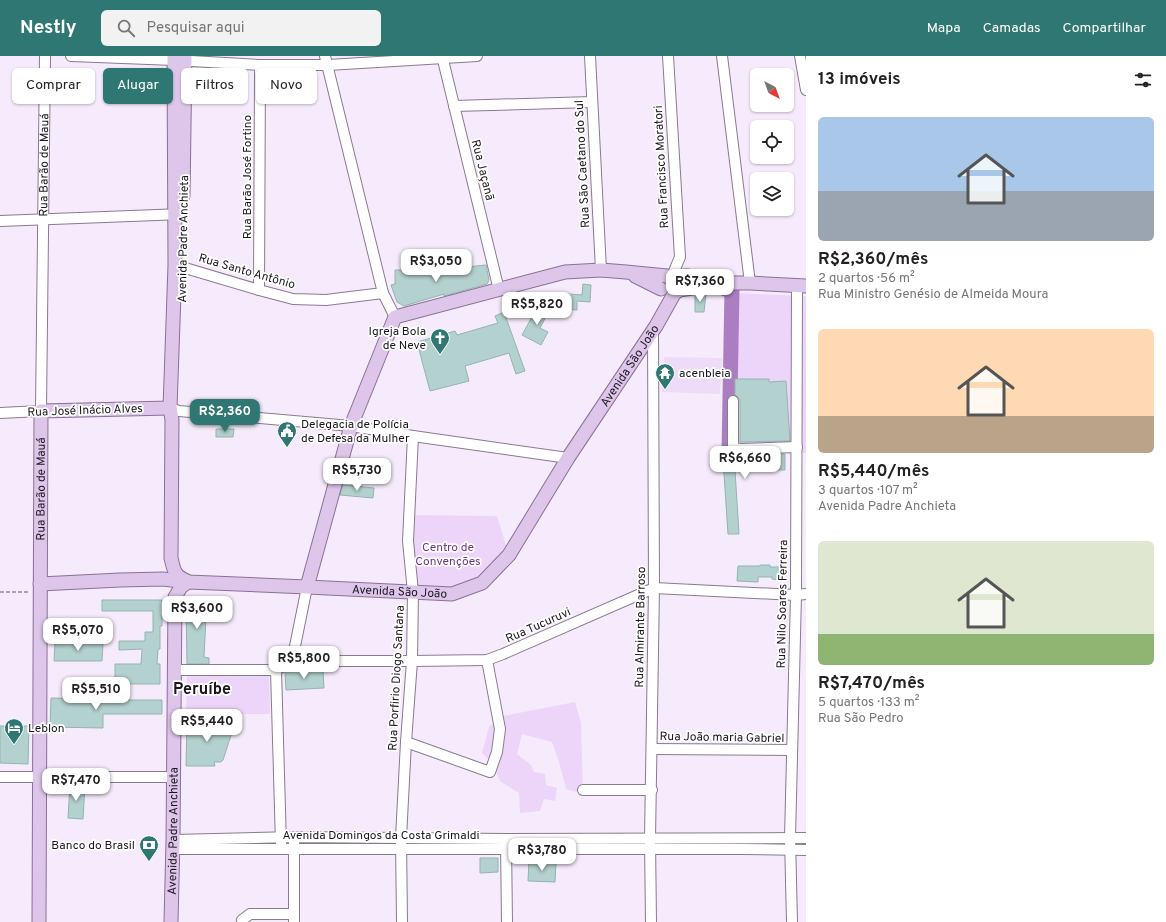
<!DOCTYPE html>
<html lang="pt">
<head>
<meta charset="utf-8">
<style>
  :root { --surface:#fff; --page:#f2f2f2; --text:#222; --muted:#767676; --accent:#2f7772 }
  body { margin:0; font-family:Overpass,sans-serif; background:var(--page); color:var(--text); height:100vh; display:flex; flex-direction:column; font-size:15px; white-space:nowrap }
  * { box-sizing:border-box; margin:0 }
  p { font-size:13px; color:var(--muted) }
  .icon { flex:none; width:22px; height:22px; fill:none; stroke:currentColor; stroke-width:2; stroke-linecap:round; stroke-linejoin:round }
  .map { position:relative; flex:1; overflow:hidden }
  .details { display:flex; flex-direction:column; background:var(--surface); width:360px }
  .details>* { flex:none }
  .banner { position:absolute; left:12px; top:12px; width:380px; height:36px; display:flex; gap:8px }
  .needle { width:26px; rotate:139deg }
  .tools { position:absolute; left:750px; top:12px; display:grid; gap:8px }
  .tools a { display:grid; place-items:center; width:44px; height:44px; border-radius:6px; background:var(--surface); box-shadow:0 1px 3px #0004; font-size:20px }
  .price { position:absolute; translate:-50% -34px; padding:0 9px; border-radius:8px; background:#fff; color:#222; font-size:13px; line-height:26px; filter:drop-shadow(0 1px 2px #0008) }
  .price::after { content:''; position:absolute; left:50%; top:24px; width:12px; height:9px; margin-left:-6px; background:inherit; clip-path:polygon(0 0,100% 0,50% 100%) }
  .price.on { background:var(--accent); color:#fff }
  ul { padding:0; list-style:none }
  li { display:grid; align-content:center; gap:8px; height:212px; padding:0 12px }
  li span { display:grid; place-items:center; height:124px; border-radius:6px; color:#555 }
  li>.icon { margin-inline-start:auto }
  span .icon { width:72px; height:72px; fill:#fffc; stroke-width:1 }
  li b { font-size:17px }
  h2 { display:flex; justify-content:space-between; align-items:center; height:48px; padding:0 12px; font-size:17px }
  .pill { padding:0 14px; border-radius:6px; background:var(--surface); box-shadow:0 1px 3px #0004; font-size:14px; line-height:36px }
  .pill.on { background:var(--accent); color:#fff }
  header { display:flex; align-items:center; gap:24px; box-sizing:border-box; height:56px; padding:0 20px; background:var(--accent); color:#fff }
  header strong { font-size:19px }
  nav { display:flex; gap:22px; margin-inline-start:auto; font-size:14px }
  .search { width:280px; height:36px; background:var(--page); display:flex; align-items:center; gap:10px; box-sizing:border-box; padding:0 14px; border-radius:6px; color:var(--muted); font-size:15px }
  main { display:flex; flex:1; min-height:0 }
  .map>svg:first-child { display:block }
</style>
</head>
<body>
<header>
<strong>Nestly</strong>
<div class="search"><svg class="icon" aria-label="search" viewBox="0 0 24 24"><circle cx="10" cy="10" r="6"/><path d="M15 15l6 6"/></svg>Pesquisar aqui</div>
<nav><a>Mapa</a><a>Camadas</a><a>Compartilhar</a></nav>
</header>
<main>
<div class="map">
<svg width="806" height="866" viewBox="0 0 806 866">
  <rect width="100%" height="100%" fill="#f6ebfc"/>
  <!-- built -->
  <path fill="#eddbf7" d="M664,301L722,302L720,338L662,336Z"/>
  <!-- green -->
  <path fill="#edd5f9" d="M732,237L806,240V397L724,399Z
    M409,459L497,460L509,499L482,527L452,538L413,536Z
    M187,617L269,619L270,658H186Z
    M575,646L581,667L583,738L566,733L559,706L552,686L522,678L517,698L531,709L534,716L545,718L546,729L557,732L555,745L544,743L540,755L520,757L519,737L501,726L490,705L482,697L489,671L503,660Z"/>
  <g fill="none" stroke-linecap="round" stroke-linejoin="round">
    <!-- river -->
    <path stroke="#ab7ec2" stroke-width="15" d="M725,233H732L729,396"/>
  </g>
  <!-- building -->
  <path fill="#b3d1ce" stroke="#95b3b0" d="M486,209L489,224L487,228L444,240V238L404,250L397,246L391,229L395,228V214H438Z
    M583,228L591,229L590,246L577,245V254L553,252L554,237L582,239Z
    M706,238L704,256H695V240Z
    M539,248L550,253L540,272L548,276L541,289L522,279Z
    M504,256L525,315L516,318L509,297L465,310L469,325L430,335L417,286L455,275L457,279L498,267L495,260Z
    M735,323H769V326L786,325L790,385L740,386V345L738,341L735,339Z
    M216,373H234L233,381H216Z
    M785,398V414H735L739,478H728L723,403H734V399L740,400Z
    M343,429L374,432L373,442L340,439Z
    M760,509H770V511H782V524L772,523V521H758V526L737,525L738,510H760Z
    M102,544H162V570H160V593H158L157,608H160V628H115V608H141L142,593L119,594V585H145V576H153V555H102Z
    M190,544L212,545L213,562H206L204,601L209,602V608H187L186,548Z
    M55,587H103L102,605H54Z
    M323,614L324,632L286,634L285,616Z
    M51,642L103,643V644H162V658H103V672L50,671Z
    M202,666L203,667L217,669L235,667L223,704L221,706H214L215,710H186L187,667Z
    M0,670H29L28,708L0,707Z
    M70,728L85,729L83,763L68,762Z
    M480,802H498V816L480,817Z
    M529,805L556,806L555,826L528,825Z"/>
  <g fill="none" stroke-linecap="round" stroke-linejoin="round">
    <defs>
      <g id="minor">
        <path d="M71,0L174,4L260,9H328L477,0"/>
        <path d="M325,0L383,237L395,261"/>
        <path d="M442,0L499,234"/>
        <path d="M590,0L601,214"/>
        <path d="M668,0L680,201L672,220"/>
        <path d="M722,0L750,227"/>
        <path d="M800,0L806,34"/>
        <path d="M454,50L592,46"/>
        <path d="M0,165L183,158"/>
        <path d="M175,209L259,234L293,243L326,244L383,237"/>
        <path d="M259,234L260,9"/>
        <path d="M733,345V390L734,392L740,393L797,391"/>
        <path d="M170,352L179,355L351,370L413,380L568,402"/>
        <path id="s1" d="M0,357L41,355L45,0"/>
        <path d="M292,605L307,531"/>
        <path d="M174,614H276"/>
        <path d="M276,614L292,605H412L487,604L503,598L654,532L796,539L806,538"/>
        <path d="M276,614L281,788"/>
        <path d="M406,686L490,716L497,696L500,673L487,604"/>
        <path d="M652,693L792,694"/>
        <path d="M0,721H173"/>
        <path d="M583,734H652"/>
        <path d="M173,784L294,781L506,783L806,782"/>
        <path d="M506,786L507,866"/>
        <path d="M172,793H741L806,794"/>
        <path d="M243,866L242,864L250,858H294"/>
        <path d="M294,866V786"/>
        <path d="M402,866L401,782L406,686L412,605L413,536L408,485L413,380"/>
        <path d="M651,866L650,783L654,532L653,275"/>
        <path d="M792,866L790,782L796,539L797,230"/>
      </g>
      <g id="major">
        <path d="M174,0L175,209L170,352L172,364L171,502C174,514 174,520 187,525"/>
        <path d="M183,140L185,0"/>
        <path d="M635,220L661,233"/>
        <path d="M675,221L687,220L712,224"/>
        <path d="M679,234L726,227H750L806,230"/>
        <path id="s2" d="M40,528L120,524L163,523L188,526L307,531L452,538L482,527L509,499L568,402L656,270L674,238L679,234L680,228L677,223L672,220H667L626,216L601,214L565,216L395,261L351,370L307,531"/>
        <path id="s3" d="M39,866L41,355L170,352"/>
        <path id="s4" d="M171,866L173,784L175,541L181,531L188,526"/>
      </g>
    </defs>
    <!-- minor casing -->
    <use href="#minor" stroke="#887b8e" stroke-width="12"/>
    <!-- major casing -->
    <use href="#major" stroke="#8a7098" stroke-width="15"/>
    <!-- path -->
    <path stroke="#908894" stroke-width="1.5" stroke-dasharray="4 2" stroke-linecap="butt" d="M0,536H30"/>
    <!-- minor -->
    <use href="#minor" stroke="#fff" stroke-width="10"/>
    <!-- major -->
    <use href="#major" stroke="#ddc6e9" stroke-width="13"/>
  </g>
  <!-- icons -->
  <defs>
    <symbol id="church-pin" viewBox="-11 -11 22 30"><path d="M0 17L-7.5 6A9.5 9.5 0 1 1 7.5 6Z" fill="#2f7772" stroke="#fff"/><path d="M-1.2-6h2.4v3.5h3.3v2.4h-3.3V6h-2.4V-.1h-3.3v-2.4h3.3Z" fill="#fff"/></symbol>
    <symbol id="temple-pin" viewBox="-11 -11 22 30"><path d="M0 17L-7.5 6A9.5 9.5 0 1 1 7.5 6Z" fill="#2f7772" stroke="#fff"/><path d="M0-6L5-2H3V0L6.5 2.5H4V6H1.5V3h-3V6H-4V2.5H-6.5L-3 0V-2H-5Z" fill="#fff"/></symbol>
    <symbol id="civic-pin" viewBox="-11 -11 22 30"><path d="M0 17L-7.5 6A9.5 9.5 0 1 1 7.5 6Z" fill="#2f7772" stroke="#fff"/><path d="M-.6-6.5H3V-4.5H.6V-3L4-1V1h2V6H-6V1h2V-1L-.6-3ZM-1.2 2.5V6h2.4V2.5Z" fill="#fff"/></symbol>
    <symbol id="hotel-pin" viewBox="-11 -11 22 30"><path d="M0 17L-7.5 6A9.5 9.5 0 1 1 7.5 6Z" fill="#2f7772" stroke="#fff"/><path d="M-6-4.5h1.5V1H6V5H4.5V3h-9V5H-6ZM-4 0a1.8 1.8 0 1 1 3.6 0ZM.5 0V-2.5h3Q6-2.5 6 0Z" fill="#fff"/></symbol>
    <symbol id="bank-pin" viewBox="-11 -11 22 30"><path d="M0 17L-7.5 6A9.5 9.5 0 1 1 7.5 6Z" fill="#2f7772" stroke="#fff"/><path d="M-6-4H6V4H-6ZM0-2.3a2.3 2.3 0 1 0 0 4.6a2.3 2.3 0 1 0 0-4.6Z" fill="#fff"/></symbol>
  </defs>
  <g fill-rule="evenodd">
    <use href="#church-pin" x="429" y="271" width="22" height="30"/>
    <use href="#temple-pin" x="654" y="306" width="22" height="30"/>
    <use href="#civic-pin" x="276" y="364" width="22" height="30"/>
    <use href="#hotel-pin" x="3" y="661" width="22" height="30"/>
    <use href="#bank-pin" x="138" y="778" width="22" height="30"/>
  </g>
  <g text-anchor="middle" stroke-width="3.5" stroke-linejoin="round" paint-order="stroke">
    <!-- street labels -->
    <g font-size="12" fill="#1b161e" stroke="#fff">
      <text transform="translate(582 108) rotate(-93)" y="4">Rua São Caetano do Sul</text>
      <text dy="4" stroke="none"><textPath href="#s1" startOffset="287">Rua Barão de Mauá</textPath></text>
      <text transform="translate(661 111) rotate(-93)" y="4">Rua Francisco Moratori</text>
      <text transform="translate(483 114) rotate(76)" y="4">Rua Jaçanã</text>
      <text transform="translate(247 121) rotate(-90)" y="4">Rua Barão José Fortino</text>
      <text transform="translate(183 183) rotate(-89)" y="4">Avenida Padre Anchieta</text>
      <text transform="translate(247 215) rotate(16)" y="4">Rua Santo Antônio</text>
      <text dy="4" stroke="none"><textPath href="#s2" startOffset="708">Avenida São João</textPath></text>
      <text transform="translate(85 354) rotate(-2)" y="4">Rua José Inácio Alves</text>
      <text dy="4" stroke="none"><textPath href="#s3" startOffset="433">Rua Barão de Mauá</textPath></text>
      <text dy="4" stroke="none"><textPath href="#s2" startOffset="360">Avenida São João</textPath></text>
      <text transform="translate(782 548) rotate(-89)" y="4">Rua Nilo Soares Ferreira</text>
      <text transform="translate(538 569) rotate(-24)" y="4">Rua Tucuruvi</text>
      <text transform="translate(640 571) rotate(-89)" y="4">Rua Almirante Barroso</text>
      <text transform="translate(396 622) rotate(-87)" y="4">Rua Porfirio Diogo Santana</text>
      <text transform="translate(722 681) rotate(1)" y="4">Rua João maria Gabriel</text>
      <text dy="4" stroke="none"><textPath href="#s4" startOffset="91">Avenida Padre Anchieta</textPath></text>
      <text x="381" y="783">Avenida Domingos da Costa Grimaldi</text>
    </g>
    <!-- poi labels -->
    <g font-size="12" fill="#1b161e" stroke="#fff" text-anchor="start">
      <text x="426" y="279" text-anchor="end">Igreja Bola<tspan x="426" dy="14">de Neve</tspan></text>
      <text x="679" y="321">acenbleia</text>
      <text x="301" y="372">Delegacia de Polícia<tspan x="301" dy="14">de Defesa da Mulher</tspan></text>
      <text x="28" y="676">Leblon</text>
      <text x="135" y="793" text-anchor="end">Banco do Brasil</text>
    </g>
    <!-- park labels -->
    <g font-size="12" fill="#6e3588" stroke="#fff">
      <text x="448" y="495">Centro de<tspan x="448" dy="14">Convenções</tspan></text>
    </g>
    <!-- district labels -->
    <g font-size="16" font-weight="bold" fill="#1b161e" stroke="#fff">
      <text x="202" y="638">Peruíbe</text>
    </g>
  </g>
</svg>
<div class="tools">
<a><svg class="needle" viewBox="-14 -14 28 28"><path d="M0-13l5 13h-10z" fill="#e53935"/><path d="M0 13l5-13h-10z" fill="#767676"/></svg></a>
<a><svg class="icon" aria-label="locate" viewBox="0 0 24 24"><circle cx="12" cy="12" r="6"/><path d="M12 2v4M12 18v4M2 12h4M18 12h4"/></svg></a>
<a><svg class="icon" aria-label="layers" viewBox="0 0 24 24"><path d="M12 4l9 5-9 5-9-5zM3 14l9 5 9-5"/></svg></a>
</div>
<b class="price" style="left:436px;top:227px">R$3,050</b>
<b class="price" style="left:700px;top:247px">R$7,360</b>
<b class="price" style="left:537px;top:270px">R$5,820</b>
<b class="price on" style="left:225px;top:377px">R$2,360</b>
<b class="price" style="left:745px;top:424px">R$6,660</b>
<b class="price" style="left:357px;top:436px">R$5,730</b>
<b class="price" style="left:197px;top:574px">R$3,600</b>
<b class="price" style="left:78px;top:596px">R$5,070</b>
<b class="price" style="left:304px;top:624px">R$5,800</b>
<b class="price" style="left:96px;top:655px">R$5,510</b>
<b class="price" style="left:207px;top:687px">R$5,440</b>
<b class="price" style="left:76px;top:746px">R$7,470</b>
<b class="price" style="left:542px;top:816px">R$3,780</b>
<div class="banner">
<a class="pill">Comprar</a>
<a class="pill on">Alugar</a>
<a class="pill">Filtros</a>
<a class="pill">Novo</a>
</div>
</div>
<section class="details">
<h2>13 imóveis<svg class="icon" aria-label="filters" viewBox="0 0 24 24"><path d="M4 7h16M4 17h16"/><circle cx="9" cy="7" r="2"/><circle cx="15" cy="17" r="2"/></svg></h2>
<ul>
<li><span style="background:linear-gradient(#a9c7e8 60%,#9aa5b1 0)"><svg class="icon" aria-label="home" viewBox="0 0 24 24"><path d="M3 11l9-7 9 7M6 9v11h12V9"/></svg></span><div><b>R$2,360/mês</b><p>2 quartos · 56 m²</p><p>Rua Ministro Genésio de Almeida Moura</p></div></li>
<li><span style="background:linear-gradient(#ffd9b3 70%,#b9a48a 0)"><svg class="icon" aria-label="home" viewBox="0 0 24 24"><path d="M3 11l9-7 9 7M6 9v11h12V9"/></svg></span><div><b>R$5,440/mês</b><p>3 quartos · 107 m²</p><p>Avenida Padre Anchieta</p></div></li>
<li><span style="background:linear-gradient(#dfe7d0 75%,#8fb573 0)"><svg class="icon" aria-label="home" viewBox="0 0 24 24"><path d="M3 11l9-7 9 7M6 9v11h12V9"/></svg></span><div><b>R$7,470/mês</b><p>5 quartos · 133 m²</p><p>Rua São Pedro</p></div></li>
</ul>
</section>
</main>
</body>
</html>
